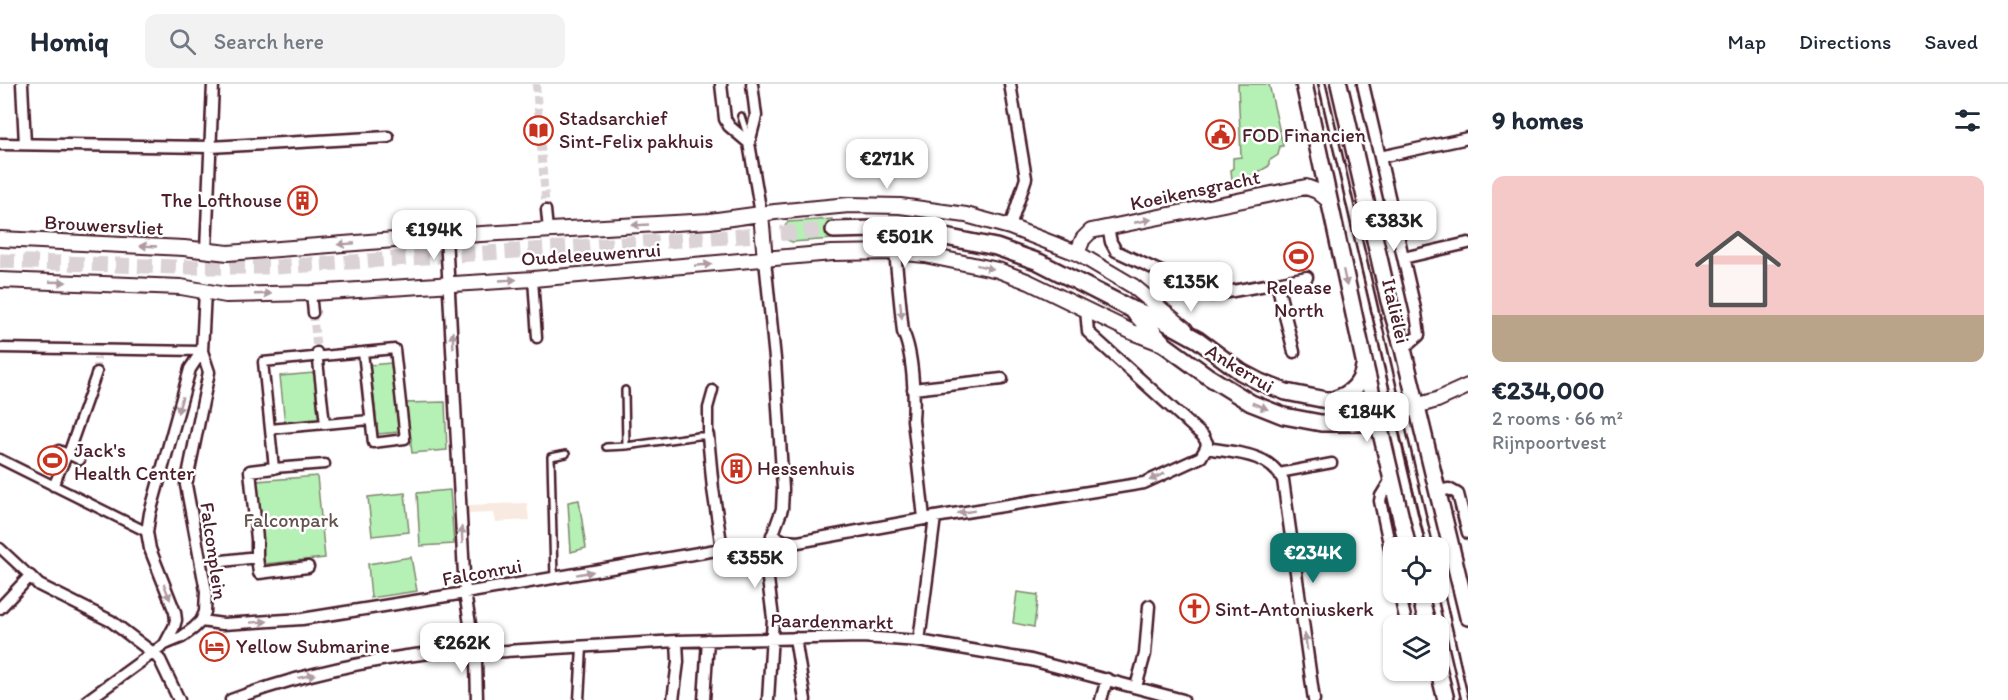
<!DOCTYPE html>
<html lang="en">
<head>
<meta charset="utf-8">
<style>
  :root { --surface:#fff; --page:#f2f2f3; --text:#1f2937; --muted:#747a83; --line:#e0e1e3; --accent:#0f766e }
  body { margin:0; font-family:Itim,sans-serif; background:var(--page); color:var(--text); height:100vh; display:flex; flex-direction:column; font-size:22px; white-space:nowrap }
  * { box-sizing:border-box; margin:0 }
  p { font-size:20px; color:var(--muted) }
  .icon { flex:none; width:33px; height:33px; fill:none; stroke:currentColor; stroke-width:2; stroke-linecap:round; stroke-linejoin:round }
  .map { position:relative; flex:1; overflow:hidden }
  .panel { display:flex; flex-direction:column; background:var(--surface); width:540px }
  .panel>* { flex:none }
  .fabs { position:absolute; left:1383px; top:453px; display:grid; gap:12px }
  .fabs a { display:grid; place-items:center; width:66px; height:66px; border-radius:12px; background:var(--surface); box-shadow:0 2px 4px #0004; font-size:30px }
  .price { position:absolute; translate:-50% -51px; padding:0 14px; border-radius:12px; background:#fff; color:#222; font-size:20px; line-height:39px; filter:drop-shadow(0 2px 3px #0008) }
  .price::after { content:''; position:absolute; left:50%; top:36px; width:18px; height:14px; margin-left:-9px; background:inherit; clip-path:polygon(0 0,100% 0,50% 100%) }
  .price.selected { background:var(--accent); color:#fff }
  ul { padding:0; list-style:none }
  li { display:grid; align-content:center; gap:12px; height:318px; padding:0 24px }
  li span { display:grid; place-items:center; height:186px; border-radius:12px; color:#555 }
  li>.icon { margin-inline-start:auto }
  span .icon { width:108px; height:108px; fill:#fffc; stroke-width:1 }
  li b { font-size:26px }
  h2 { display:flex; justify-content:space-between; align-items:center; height:72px; padding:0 24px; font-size:26px }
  header { display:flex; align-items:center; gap:36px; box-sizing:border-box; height:84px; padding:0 30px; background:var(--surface); border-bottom:2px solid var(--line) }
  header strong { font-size:28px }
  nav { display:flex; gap:33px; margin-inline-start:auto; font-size:21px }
  .search { width:420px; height:54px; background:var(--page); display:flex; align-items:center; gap:15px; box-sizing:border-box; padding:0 21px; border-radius:12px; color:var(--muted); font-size:22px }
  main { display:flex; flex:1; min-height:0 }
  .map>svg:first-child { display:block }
</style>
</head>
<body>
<header>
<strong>Homiq</strong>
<div class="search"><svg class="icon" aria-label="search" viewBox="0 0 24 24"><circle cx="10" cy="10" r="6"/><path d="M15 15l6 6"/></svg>Search here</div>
<nav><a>Map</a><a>Directions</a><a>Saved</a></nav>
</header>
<main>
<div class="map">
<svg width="1468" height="616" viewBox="0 0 1468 616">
  <rect width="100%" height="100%" fill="#fff"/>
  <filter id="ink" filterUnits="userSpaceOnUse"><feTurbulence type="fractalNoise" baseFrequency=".0167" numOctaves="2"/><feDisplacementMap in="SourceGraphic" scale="12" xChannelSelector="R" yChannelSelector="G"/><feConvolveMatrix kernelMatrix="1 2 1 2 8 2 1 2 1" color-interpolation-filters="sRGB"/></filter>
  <g filter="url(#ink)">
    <!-- built -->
    <path fill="#f8eae0" d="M527,419L529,436L496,438L494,429L468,430L467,421Z"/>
    <!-- green -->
    <path fill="#b5f0b5" stroke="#808870" stroke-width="1.5" d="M1238,0H1269L1283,62H1280L1278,71L1269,77V82L1239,99L1232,96L1231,86L1233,85V74L1241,73Z
      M832,135L833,155L792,158L785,155V142L788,138Z
      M391,279L399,348L378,350L370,281Z
      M314,289L319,337L285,340L280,292Z
      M445,318L447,366L412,369L406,319Z
      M317,392L325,474L264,480L257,397Z
      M450,406L454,460L420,462L417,409Z
      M405,409L409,448L372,452L368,413Z
      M579,416L586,464L571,468L568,418Z
      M411,473L417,507L371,514L368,480Z
      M1017,508L1038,511L1034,543L1013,539Z"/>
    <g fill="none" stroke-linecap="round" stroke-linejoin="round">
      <!-- pedestrian-tunnel -->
      <path stroke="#dbd2d5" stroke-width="8" stroke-dasharray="8 4" stroke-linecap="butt" d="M536,0L546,126
        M313,229L317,268
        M97,288V273"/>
      <!-- minor-tunnel -->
      <path stroke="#dbd2d5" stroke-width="10" stroke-dasharray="10 5" stroke-linecap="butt" d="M212,479L223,477"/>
      <!-- secondary-tunnel -->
      <path stroke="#dbd2d5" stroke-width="15" stroke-dasharray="15 8" stroke-linecap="butt" d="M0,177L176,183H275L834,146"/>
      <defs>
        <path id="service" d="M1322,0L1396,317
          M741,32L748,54
          M625,306L626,362L698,352H708
          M1399,332L1430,464
          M606,363L626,362
          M554,494L551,373L566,370
          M1438,499L1465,616"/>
        <path id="pedestrian" d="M546,126L548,146
          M533,195L537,254
          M311,209L313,229
          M0,264L202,267
          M395,265L405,355L373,359L363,268Z
          M317,268L325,340
          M270,345L370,336
          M708,352V324L713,306
          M59,366L80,376
          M0,375L147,448
          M325,380L274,384L263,278L363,268
          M1279,389L1332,379
          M53,402L68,370L97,288
          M0,464L30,492
          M579,616L582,563"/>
        <path id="minor" d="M22,0L25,60
          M721,0L725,35L729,42L749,59
          M752,0L756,32L749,59L761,130
          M1010,0L1026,94L1010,143
          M1363,0L1416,229L1419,251L1403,265
          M0,60L210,63L388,53
          M1380,73L1468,54
          M1108,144L1111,158L1116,167L1211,211L1277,199L1294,268
          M446,152L465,509L476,577L477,616
          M206,166L213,0
          M895,168L903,248C913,269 915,313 913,336L924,434
          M1403,174L1468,159
          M765,176L775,275L783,405L782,425L765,472L773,534L768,616
          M1277,199L1307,193
          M1086,226L1088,248L1203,352L1207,359L1206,364
          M913,305L1002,295
          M708,352L713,405L722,465
          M1206,364C1234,369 1268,368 1283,396L1314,616
          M1392,394L1381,412L1380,417L1394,483
          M1438,407L1449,405L1458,410L1468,449
          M772,451L784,457L798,458L935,433L1144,399L1201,373L1206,364
          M257,473L259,489L308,483
          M223,477L257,473V455L250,387L274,384
          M1399,508L1407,542
          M0,524L30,492L39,501L111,537L153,569L160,576L179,616
          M201,537L223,540L302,535L465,509L722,465L768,461
          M795,554L805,616
          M919,557L935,433
          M165,560L174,543L176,536L175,528L150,465L147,448L150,429L190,285L202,267
          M1136,603L1145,570L1149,522
          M88,616L165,560L182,553L194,544L201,537L205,528L206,507L186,401L209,288L202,267L205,207
          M231,616C295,592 362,577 430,569C450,567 469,563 490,568L677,557L862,553L919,557L1031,576L1183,616
          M673,616L678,578L677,557
          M704,616L708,556
          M1101,616L1107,595"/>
        <path id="tertiary" d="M761,130L765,176
          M0,155L184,164L228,169L446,152L710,137L775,128L849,121L900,122L966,131L1010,143L1077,169L1133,202L1185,245
          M1077,169L1083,155L1091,147L1306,103L1317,107L1328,116
          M0,196L181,203L226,211L311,209L533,195L832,169L895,168L925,171L998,186L1029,198L1132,248L1163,260
          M1416,322L1437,316L1468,302"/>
        <path id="secondary" d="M1304,0L1365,281L1408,464
          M1339,0L1389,217L1403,265L1468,533
          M834,146L876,145L920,148L996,163L1039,178L1131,225L1158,234L1198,256L1241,288L1260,298L1286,308L1326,316H1373L1416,322
          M1134,228L1165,261L1209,293L1251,319L1284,332L1321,339H1378L1416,322
          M1335,315C1352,310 1362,299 1364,282
          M1419,508L1428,542
          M1438,584L1446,616"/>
      </defs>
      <!-- service casing -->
      <use href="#service" stroke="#4a1f2b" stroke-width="10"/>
      <!-- pedestrian casing -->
      <use href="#pedestrian" stroke="#4a1f2b" stroke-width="13"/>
      <!-- minor casing -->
      <use href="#minor" stroke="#4a1f2b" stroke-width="15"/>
      <!-- tertiary casing -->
      <use href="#tertiary" stroke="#4a1f2b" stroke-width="18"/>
      <!-- secondary casing -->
      <use href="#secondary" stroke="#4a1f2b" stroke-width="20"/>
      <!-- service -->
      <use href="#service" stroke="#fff" stroke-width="5"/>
      <!-- pedestrian -->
      <use href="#pedestrian" stroke="#fff" stroke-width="8"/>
      <!-- minor -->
      <use href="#minor" stroke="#fff" stroke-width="10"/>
      <!-- tertiary -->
      <use href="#tertiary" stroke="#fff" stroke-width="14"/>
      <!-- secondary -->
      <use href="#secondary" stroke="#fff" stroke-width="15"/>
      <!-- tram -->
      <path stroke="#4a1f2b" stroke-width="1.5" d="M1318,0L1427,464
        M1438,485L1468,612"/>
    </g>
    <!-- one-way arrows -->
    <defs><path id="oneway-solid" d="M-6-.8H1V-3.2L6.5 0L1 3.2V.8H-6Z" transform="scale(1.5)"/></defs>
    <g fill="#ae9aa0">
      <use href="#oneway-solid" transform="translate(1143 137) rotate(-11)"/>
      <use href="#oneway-solid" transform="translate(640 141) rotate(177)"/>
      <use href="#oneway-solid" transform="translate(346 160) rotate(175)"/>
      <use href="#oneway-solid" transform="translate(148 162) rotate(-177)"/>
      <use href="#oneway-solid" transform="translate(703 181) rotate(-5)"/>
      <use href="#oneway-solid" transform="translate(985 183) rotate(14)"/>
      <use href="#oneway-solid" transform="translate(1345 194) rotate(78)"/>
      <use href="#oneway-solid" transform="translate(508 196) rotate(-3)"/>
      <use href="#oneway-solid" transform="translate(58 198) rotate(2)"/>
      <use href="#oneway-solid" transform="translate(263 210) rotate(-2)"/>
      <use href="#oneway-solid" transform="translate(901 226) rotate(84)"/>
      <use href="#oneway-solid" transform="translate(453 256) rotate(-93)"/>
      <use href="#oneway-solid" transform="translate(180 321) rotate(106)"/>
      <use href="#oneway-solid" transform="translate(1260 322) rotate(22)"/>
      <use href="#oneway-solid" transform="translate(1157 393) rotate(155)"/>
      <use href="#oneway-solid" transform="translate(966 428) rotate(171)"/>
      <use href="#oneway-solid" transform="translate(462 451) rotate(-93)"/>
      <use href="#oneway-solid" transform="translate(585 489) rotate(-10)"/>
      <use href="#oneway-solid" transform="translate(167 508) rotate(69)"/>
      <use href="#oneway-solid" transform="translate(259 538) rotate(-4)"/>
      <use href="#oneway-solid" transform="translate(1306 558) rotate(-98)"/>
      <use href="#oneway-solid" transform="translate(307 592) rotate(-13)"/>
    </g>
  </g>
  <!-- icons -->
  <defs>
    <symbol id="library-ring" viewBox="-11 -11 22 22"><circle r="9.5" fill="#fff" stroke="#c8321e" stroke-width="1.5"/><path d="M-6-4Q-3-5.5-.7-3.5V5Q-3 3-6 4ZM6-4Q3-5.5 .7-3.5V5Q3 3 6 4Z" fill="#c8321e"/></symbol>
    <symbol id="civic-ring" viewBox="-11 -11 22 22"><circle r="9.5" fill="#fff" stroke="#c8321e" stroke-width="1.5"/><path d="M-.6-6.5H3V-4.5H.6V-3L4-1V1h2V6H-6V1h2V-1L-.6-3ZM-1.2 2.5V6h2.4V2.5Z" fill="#c8321e"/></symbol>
    <symbol id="building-ring" viewBox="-11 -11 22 22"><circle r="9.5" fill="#fff" stroke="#c8321e" stroke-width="1.5"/><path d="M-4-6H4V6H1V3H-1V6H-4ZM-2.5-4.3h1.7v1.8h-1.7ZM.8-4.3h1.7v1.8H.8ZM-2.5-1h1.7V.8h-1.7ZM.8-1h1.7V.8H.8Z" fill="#c8321e"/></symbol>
    <symbol id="stadium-ring" viewBox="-11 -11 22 22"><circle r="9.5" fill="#fff" stroke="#c8321e" stroke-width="1.5"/><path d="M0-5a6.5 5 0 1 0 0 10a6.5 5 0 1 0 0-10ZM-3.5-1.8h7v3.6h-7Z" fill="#c8321e"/></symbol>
    <symbol id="church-ring" viewBox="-11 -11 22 22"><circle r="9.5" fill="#fff" stroke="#c8321e" stroke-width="1.5"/><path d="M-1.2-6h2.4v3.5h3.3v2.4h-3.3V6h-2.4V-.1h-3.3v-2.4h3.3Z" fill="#c8321e"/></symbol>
    <symbol id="hotel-ring" viewBox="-11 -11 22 22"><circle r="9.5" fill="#fff" stroke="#c8321e" stroke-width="1.5"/><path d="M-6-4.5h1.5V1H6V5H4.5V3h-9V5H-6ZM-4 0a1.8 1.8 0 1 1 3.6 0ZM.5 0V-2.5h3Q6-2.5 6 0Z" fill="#c8321e"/></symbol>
  </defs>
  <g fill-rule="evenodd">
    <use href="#library-ring" x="522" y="30" width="33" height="33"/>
    <use href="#civic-ring" x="1204" y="34" width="33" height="33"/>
    <use href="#building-ring" x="286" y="100" width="33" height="33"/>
    <use href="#stadium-ring" x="1282" y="156" width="33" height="33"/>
    <use href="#stadium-ring" x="36" y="360" width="33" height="33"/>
    <use href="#building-ring" x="720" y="368" width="33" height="33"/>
    <use href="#church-ring" x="1178" y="508" width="33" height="33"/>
    <use href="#hotel-ring" x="198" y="546" width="33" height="33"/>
  </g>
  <g text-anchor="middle" stroke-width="5" stroke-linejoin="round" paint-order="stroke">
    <!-- poi labels -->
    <g font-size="20" fill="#4a1f2b" stroke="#fff" text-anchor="start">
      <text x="559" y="41">Stadsarchief<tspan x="559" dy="23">Sint-Felix pakhuis</tspan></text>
      <text x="1242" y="58">FOD Financien</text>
      <text x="282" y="123" text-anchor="end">The Lofthouse</text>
      <text x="1299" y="210" text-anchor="middle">Release<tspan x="1299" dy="23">North</tspan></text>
      <text x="74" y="373">Jack's<tspan x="74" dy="23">Health Center</tspan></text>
      <text x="757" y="391">Hessenhuis</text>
      <text x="1215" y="532">Sint-Antoniuskerk</text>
      <text x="236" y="569">Yellow Submarine</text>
    </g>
    <!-- street labels -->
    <g font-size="20" fill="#4a1f2b" stroke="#fff">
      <text transform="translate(1195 106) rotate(-12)" y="7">Koeikensgracht</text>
      <text transform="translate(104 141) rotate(3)" y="7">Brouwersvliet</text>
      <text transform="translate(591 170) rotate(-4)" y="7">Oudeleeuwenrui</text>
      <text transform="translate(1396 227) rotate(77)" y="7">Italiëlei</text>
      <text transform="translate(1240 284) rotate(31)" y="7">Ankerrui</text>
      <text transform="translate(214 467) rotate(82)" y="7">Falconplein</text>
      <text transform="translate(482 488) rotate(-10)" y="7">Falconrui</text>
      <text transform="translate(832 537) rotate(1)" y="7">Paardenmarkt</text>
    </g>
    <!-- park labels -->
    <g font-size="20" fill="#65534e" stroke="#fff">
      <text x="291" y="443">Falconpark</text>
    </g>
  </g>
</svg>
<div class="fabs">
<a><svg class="icon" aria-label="locate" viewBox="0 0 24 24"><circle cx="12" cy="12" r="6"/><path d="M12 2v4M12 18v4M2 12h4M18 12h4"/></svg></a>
<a><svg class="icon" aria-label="layers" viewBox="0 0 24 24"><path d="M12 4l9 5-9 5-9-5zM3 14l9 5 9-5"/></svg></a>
</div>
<b class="price" style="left:887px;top:106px">€271K</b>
<b class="price" style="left:1394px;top:168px">€383K</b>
<b class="price" style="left:434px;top:177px">€194K</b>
<b class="price" style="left:905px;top:184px">€501K</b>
<b class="price" style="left:1191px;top:229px">€135K</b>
<b class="price" style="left:1367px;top:359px">€184K</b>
<b class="price selected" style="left:1313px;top:500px">€234K</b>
<b class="price" style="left:755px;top:505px">€355K</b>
<b class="price" style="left:462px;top:590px">€262K</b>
</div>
<section class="panel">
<h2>9 homes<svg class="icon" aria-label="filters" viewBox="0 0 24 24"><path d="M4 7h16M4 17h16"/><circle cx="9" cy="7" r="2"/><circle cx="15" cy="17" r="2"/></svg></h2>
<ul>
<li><span style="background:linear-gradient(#f6c9c9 75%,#b9a48a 0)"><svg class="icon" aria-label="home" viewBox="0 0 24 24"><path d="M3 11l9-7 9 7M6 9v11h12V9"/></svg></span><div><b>€234,000</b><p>2 rooms · 66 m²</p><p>Rijnpoortvest</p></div></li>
</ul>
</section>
</main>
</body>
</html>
